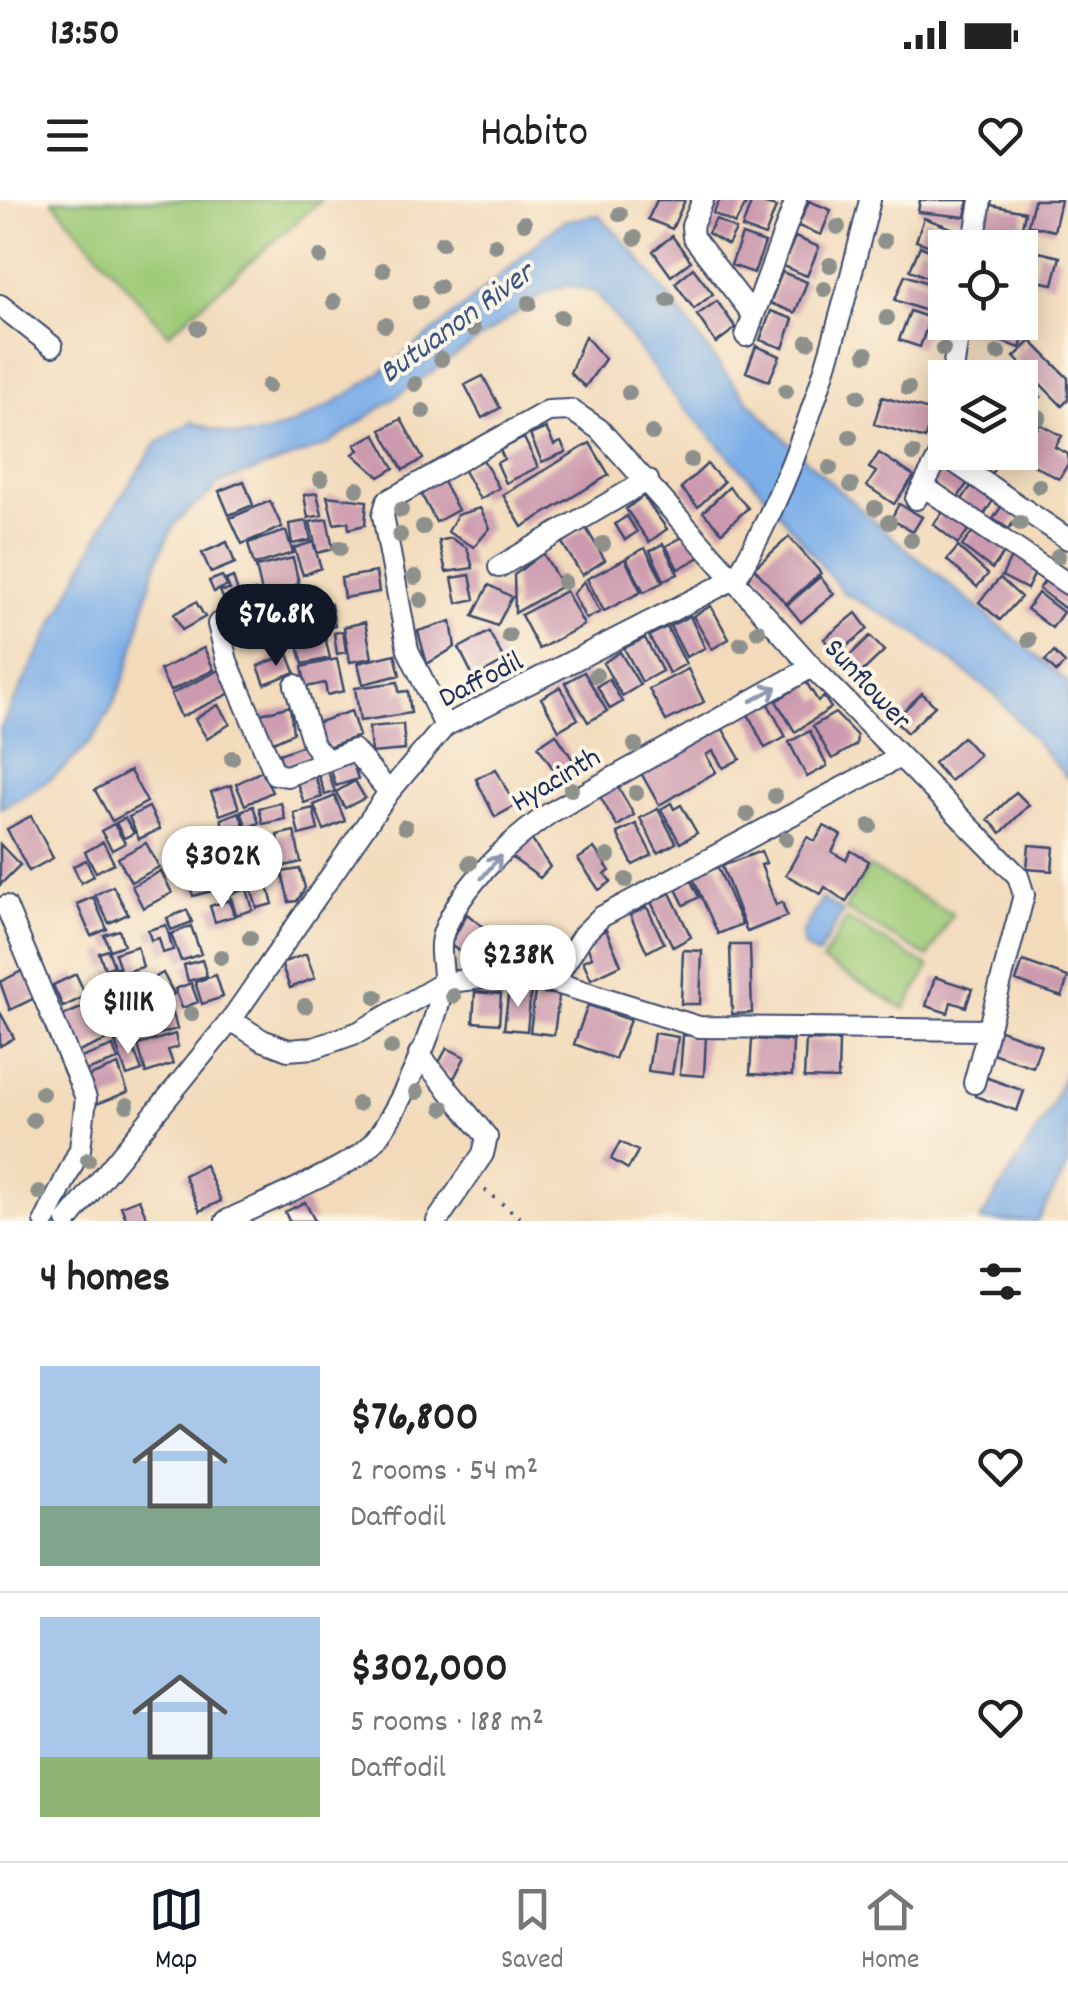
<!DOCTYPE html>
<html lang="en">
<head>
<meta charset="utf-8">
<style>
  :root { --surface:#fff; --page:#f6f6f6; --text:#222; --muted:#767676; --line:#e0e0e0; --accent:#111827 }
  body { margin:0; font-family:Dekko,sans-serif; background:var(--page); color:var(--text); height:100vh; display:flex; flex-direction:column; font-size:38px; white-space:nowrap }
  * { box-sizing:border-box; margin:0 }
  p { font-size:32px; color:var(--muted) }
  .icon { flex:none; width:55px; height:55px; fill:none; stroke:currentColor; stroke-width:2; stroke-linecap:round; stroke-linejoin:round }
  .map { position:relative; height:1021px; overflow:hidden }
  .panel { display:flex; flex-direction:column; background:var(--surface); flex:1 }
  .panel>* { flex:none }
  .fabs { position:absolute; left:928px; top:30px; display:grid; gap:20px }
  .fabs a { display:grid; place-items:center; width:110px; height:110px; border-radius:0px; background:var(--surface); box-shadow:0 5px 25px #0003; font-size:50px }
  .price { position:absolute; translate:-50% -85px; padding:0 22px; border-radius:35px; background:#fff; color:#222; font-size:32px; line-height:65px; filter:drop-shadow(0 2px 5px #0008) }
  .price::after { content:''; position:absolute; left:50%; top:60px; width:30px; height:22px; margin-left:-15px; background:inherit; clip-path:polygon(0 0,100% 0,50% 100%) }
  .price.selected { background:var(--accent); color:#fff }
  ul { padding:0; list-style:none }
  li { display:flex; align-items:center; gap:30px; height:250px; padding:0 40px }
  li+li { border-top:2px solid var(--line) }
  li span { display:grid; place-items:center; flex:none; width:280px; height:200px; border-radius:0px; color:#555 }
  li>.icon { margin-inline-start:auto }
  span .icon { width:120px; height:120px; fill:#fffc; stroke-width:1 }
  li b { font-size:42px }
  h2 { display:flex; justify-content:space-between; align-items:center; height:120px; padding:0 40px; font-size:42px }
  .status { display:flex; justify-content:space-between; align-items:center; height:70px; padding:0 50px; background:var(--surface); direction:ltr }
  .status svg { height:28px; fill:currentColor }
  header { display:flex; justify-content:space-between; align-items:center; height:130px; padding:0 40px; background:var(--surface); font-size:45px; font-weight:600 }
  .tab-bar { display:flex; justify-content:space-around; align-items:center; height:140px; border-top:2px solid var(--line); background:var(--surface); font-size:28px; color:var(--muted) }
  .tab-bar a { display:grid; justify-items:center; gap:5px }
  .tab-bar .selected { color:var(--accent) }
  .map>svg:first-child { display:block }
</style>
</head>
<body>
<div class="status"><b>13:50</b><svg viewBox="0 0 49 12"><path d="M0 12V9h3v3zM5 12V6h3v6zM10 12V3h3v9zM15 12V0h3v12zM26 1h20v11H26zM47 4h2v5h-2z"/></svg></div>
<header><svg class="icon" aria-label="menu" viewBox="0 0 24 24"><path d="M4 6h16M4 12h16M4 18h16"/></svg>Habito<svg class="icon" aria-label="heart" viewBox="0 0 24 24"><path d="M12 20l-8-8c-3-5 5-10 8-4 3-6 11-1 8 4z"/></svg></header>
<div class="map">
<svg width="1068" height="1021" viewBox="0 0 1068 1021">
  <rect width="100%" height="100%" fill="#fcf5e5"/>
  <filter id="ink" filterUnits="userSpaceOnUse"><feTurbulence type="fractalNoise" baseFrequency=".01" numOctaves="2"/><feDisplacementMap in="SourceGraphic" scale="20" xChannelSelector="R" yChannelSelector="G"/><feConvolveMatrix kernelMatrix="1 2 1 2 8 2 1 2 1" color-interpolation-filters="sRGB"/></filter>
  <filter id="wash" filterUnits="userSpaceOnUse"><feTurbulence type="fractalNoise" baseFrequency=".0048" numOctaves="4" result="noise"/><feDisplacementMap in="SourceGraphic" scale="40" xChannelSelector="R" yChannelSelector="G"/><feGaussianBlur stdDeviation="2.25" result="paint"/><feColorMatrix in="noise" values="0 0 0 0 0 0 0 0 0 0 0 0 0 0 0 0 0 1.4 0 .05"/><feComposite in="paint" operator="in"/></filter>
  <g filter="url(#wash)">
    <rect width="100%" height="100%" fill="#f2daba"/>
    <!-- green -->
    <path fill="#9eca77" stroke="#5c7c6a" stroke-width="2.5" d="M52,0H321L168,134Z
      M869,667L952,714L928,757L845,709Z
      M847,719L929,767L905,809L822,761Z"/>
    <!-- water -->
    <path fill="#7baee8" stroke="#4b6ea3" stroke-width="2.5" d="M598,15C657,69 694,140 747,199C842,304 961,391 1068,483V579L995,495L913,431L843,392L761,290L673,195L596,92L569,85L548,91L327,245L218,284C206,301 184,310 174,326C157,352 148,390 141,420C118,516 91,564 0,608V529L109,316L156,244L191,222C207,226 227,236 243,236C333,235 492,80 563,21Z
      M822,699L843,712L818,755L804,747L802,733Z
      M1068,865V966L1037,1021H980L1050,910Z"/>
    <g id="blocks">
      <!-- building -->
      <path fill="#cc9aae" d="M657,0H685L672,29L648,19Z
        M720,0H748L735,24L713,13Z
        M752,0L776,7L765,36L742,28Z
        M920,0H968L965,17L918,12Z
        M1034,0H1061L1054,31L1028,25Z
        M809,1L831,10L821,35L798,26Z
        M986,4L1025,12L1019,42L980,34Z
        M924,18L965,33L959,48H945V51L916,41Z
        M716,19L736,30L728,45L708,33Z
        M742,35L765,43L754,73L731,65Z
        M672,36L691,61L671,76L653,51Z
        M795,37L819,47L807,76L783,66Z
        M920,46L945,57V85L910,70Z
        M1039,52L1060,57L1053,84L1032,80Z
        M693,68L713,94L694,109L675,83Z
        M782,72L807,82L795,113L770,103Z
        M905,75L945,89L941,104L945,105V118L895,100Z
        M717,101L736,128L716,143L697,115Z
        M1020,103L1034,107L1020,148L962,128L964,122H1020Z
        M771,111L793,119L783,148L760,140Z
        M910,111L930,118L920,147L899,140Z
        M585,136L605,159L585,187L570,173Z
        M1031,141L1068,178V200L1062,206L1014,157Z
        M756,146L780,156L769,181L746,172Z
        M1015,172L1041,197L1026,212L1020,206V178H1009Z
        M483,176L500,208L482,218L465,185Z
        M882,197L933,211L925,239L874,224Z
        M401,219L423,259L403,270L381,230Z
        M1040,224L1062,236L1055,247L1068,254V264L1059,279L1021,258Z
        M546,228L554,245L561,242L566,252L542,262L530,235Z
        M375,234L394,268L379,277L353,254L359,250L355,245Z
        M524,238L538,267L506,283L497,263L504,259L500,250Z
        M590,243L609,275L522,327L503,295Z
        M959,252H1000L1004,255L991,274Z
        M879,253L914,276L894,304L867,286L876,272L869,268Z
        M482,258L499,288L480,299L463,269Z
        M943,260L971,278L957,299L930,281Z
        M707,264L724,282L698,307L681,288Z
        M441,278L458,310L436,322L419,290Z
        M244,281L253,305L229,315L219,291Z
        M974,282L996,296L983,316L961,301Z
        M729,287L748,308L722,332L703,312Z
        M317,293L322,315L308,318L304,295Z
        M327,296L367,301L365,325L349,329L348,322L334,324Z
        M643,296L667,329L649,342L626,309Z
        M270,301L282,327L242,344L230,318Z
        M1005,301L1020,311L1009,329L993,319Z
        M899,304L922,317L913,332L891,319Z
        M949,305L973,324L958,344L933,324Z
        M480,308L490,328L474,347L448,332L457,315Z
        M627,316L637,332L625,340L615,324Z
        M327,319L333,349L317,353L310,322Z
        M307,321L311,340L292,344L289,324Z
        M977,326L1007,349L992,369L962,346Z
        M586,328L605,360L582,375L562,343Z
        M286,331L293,353L254,365L248,343Z
        M690,333L702,356L678,369L666,346Z
        M789,337L821,373L786,404L754,368Z
        M451,338L467,348L473,368L446,372L439,341Z
        M227,342L235,363L211,373L202,353Z
        M313,342L321,368L303,375L294,348Z
        M663,344L678,374L664,380L650,351Z
        M958,347L988,374L977,387L947,360Z
        M645,348L663,382L644,392L626,358Z
        M543,353L562,386L515,413L514,375Z
        M1013,353L1038,367L1027,389L1002,376Z
        M293,358L299,384L262,393L256,367Z
        M625,359L641,392L604,411L587,379Z
        M376,372L379,392L344,398L341,378Z
        M470,375L475,399L457,403L452,378Z
        M222,376L227,386L214,392L209,381Z
        M233,377L238,393L223,398L220,391L230,390L226,380Z
        M820,377L834,394L801,422L787,405Z
        M1048,377L1068,391V411L1039,389Z
        M1000,378L1021,397L1000,420L979,402Z
        M584,381L600,412L586,419L573,394Z
        M489,385L512,397L497,426L473,416Z
        M255,391L261,409L226,421L220,403Z
        M566,391L584,425L539,449L521,415Z
        M1038,393L1063,412L1052,428L1027,409Z
        M196,402L205,417L182,430L174,414Z
        M331,404L335,426L306,432L302,410Z
        M711,406L729,439L712,449L693,416Z
        M856,413L868,429L836,455L824,439Z
        M690,416L705,448L686,457L670,426Z
        M451,421L455,447L427,464L418,431Z
        M365,422L372,458L350,462L344,427Z
        M667,427L686,464L669,473L649,436Z
        M343,431L346,452L337,454L334,433Z
        M489,432L505,461L474,478L459,448Z
        M324,433L330,458L303,464L296,439Z
        M870,436L884,451L858,476L843,462Z
        M645,438L662,471L642,482L624,448Z
        M204,448L214,470L170,491L160,470Z
        M620,452L640,485L622,496L603,463Z
        M1054,452L1065,463L1056,472L1045,461Z
        M288,454L295,472L265,484L258,466Z
        M395,454L400,475L363,484L358,463Z
        M337,459L344,491L327,495L325,483L306,487L302,467Z
        M688,469L704,502L666,521L649,489Z
        M220,470L231,493L181,517L171,494Z
        M584,472L607,511L588,522L565,483Z
        M609,479L622,502L610,509L597,486Z
        M398,482L399,492L408,491L411,513L360,521L355,488Z
        M806,482L818,501L824,497L831,508L795,532L776,501Z
        M560,487L578,519L559,530L541,498Z
        M922,493L935,506L907,533L894,520Z
        M768,504L786,537L765,548L748,514Z
        M218,505L230,524L207,539L195,519Z
        M290,506L293,533L269,544L261,514Z
        M351,511L359,536L325,548L316,523Z
        M835,513L857,536L856,545L832,559L813,526Z
        M403,524L405,550L371,553L369,527Z
        M721,526L740,559L723,568L713,551L706,555L716,572L659,605L641,573Z
        M810,531L827,566L807,577L789,542Z
        M556,534L577,566L559,578L538,546Z
        M963,537L979,555L950,581L934,563Z
        M304,545L309,557L283,567L279,554Z
        M351,557L358,579L336,586L329,564Z
        M496,569L515,606L495,617L476,579Z
        M130,571L147,602L112,621L95,590Z
        M262,571L272,592L245,605L236,584Z
        M328,571L335,592L325,595L318,574Z
        M314,573L322,597L304,603L296,580Z
        M355,581L365,598L345,608L336,592Z
        M616,583L634,615L617,626L598,593Z
        M231,585L239,608L220,615L211,592Z
        M1016,592L1029,605L1001,633L988,619Z
        M335,596L345,621L324,630L314,605Z
        M281,603L285,619L263,624L259,608Z
        M671,603L674,609L681,605L697,633L680,643L661,609Z
        M253,606L259,623L247,628L241,611Z
        M149,607L160,629L139,639L129,617Z
        M313,608L318,630L299,635L294,613Z
        M658,609L676,643L658,653L640,618Z
        M239,612L246,631L227,637L221,619Z
        M31,616L53,658L29,671L7,629Z
        M125,618L134,633L124,638L116,623Z
        M114,624L125,643L112,650L101,631Z
        M636,624L652,655L633,665L617,633Z
        M824,626L841,635L832,652L846,660L851,651L869,661L846,702L825,687L821,694L786,675L807,637L815,641Z
        M294,631L301,662L285,666L277,635Z
        M244,634L250,652L232,658L226,640Z
        M528,634L550,667L540,678L511,657Z
        M103,642L114,663L96,672L85,652Z
        M146,643L159,667L131,682L118,658Z
        M0,644L20,665L0,685Z
        M1029,645L1054,647L1052,671L1027,669Z
        M272,648L280,676L241,687L234,659Z
        M594,648L610,671L605,674L611,682L599,690L578,659Z
        M761,651L766,663L761,665L776,705L782,702L787,716L747,732L722,666Z
        M86,660L94,676L81,683L73,666Z
        M716,663L742,724L718,734L691,674Z
        M300,669L305,688L297,701L289,702L282,672Z
        M214,670L219,689L193,696L188,677Z
        M161,671L172,693L143,708L132,686Z
        M691,681L699,697L684,705L676,689Z
        M267,683L273,704L257,708L251,688Z
        M113,686L128,714L109,723L95,695Z
        M247,689L253,710L236,715L230,694Z
        M670,693L691,737L673,747L651,702Z
        M93,697L107,729L91,736L77,704Z
        M229,700L234,716L215,722L210,706Z
        M647,707L664,743L647,752L630,715Z
        M187,710L192,722L171,730L167,718Z
        M467,714L498,739L487,755L481,749L467,756L450,745Z
        M166,725L173,750L163,753L159,738L151,740L148,730Z
        M191,726L201,754L181,761L171,734Z
        M119,730L124,745L110,750L104,735Z
        M606,730L621,765L591,779L583,761L592,757L584,739Z
        M730,745H750L752,813L732,814Z
        M137,746L143,767L121,773L115,753Z
        M108,750L114,766L105,769L99,753Z
        M683,750L702,751L700,804H681Z
        M306,754L315,778L290,788L281,763Z
        M202,760L207,776L188,781L184,765Z
        M1023,761L1068,777L1062,797L1016,781Z
        M117,768L123,784L112,788L107,772Z
        M26,769L39,796L10,810L0,782Z
        M163,773L174,794L155,805L143,784Z
        M76,774L86,796L63,807L53,785Z
        M216,775L223,797L202,804L195,782Z
        M935,777L972,789L966,807L951,802L948,813L926,806Z
        M191,783L198,802L182,808L175,789Z
        M509,788L531,790L527,831L504,829Z
        M475,792L501,794L499,824L473,822Z
        M535,792L559,795L554,835L530,832Z
        M111,795L126,832L76,853L60,817Z
        M588,805L630,820L615,859L574,844Z
        M171,806L177,829L157,835L150,811Z
        M0,812L14,838L0,846Z
        M151,819L155,835L136,841L131,824Z
        M998,829L1041,845L1033,867L989,852Z
        M654,833L678,837L672,874L648,871Z
        M175,834L178,847L168,850L173,864L146,873L138,845Z
        M683,835L706,836L704,876L680,874Z
        M129,837L142,871L127,876L115,842Z
        M752,839L793,841L792,876L750,874Z
        M806,840L839,841L838,879L804,878Z
        M113,846L118,860L83,872L78,859Z
        M447,848L465,857L454,878L436,868Z
        M118,865L128,892L97,904L87,877Z
        M982,876L1024,891L1017,911L975,896Z
        M620,942L638,951L628,969L611,959Z
        M205,965L221,1001L200,1011L184,975Z
        M139,999L148,1021H127L121,1006Z
        M305,1002L315,1021H289L285,1012Z"/>
    </g>
  </g>
  <g filter="url(#ink)">
    <use href="#blocks" fill-opacity="0" stroke="#3b496c" stroke-width="2.5"/>
    <g fill="none" stroke-linecap="round" stroke-linejoin="round">
      <defs>
        <path id="minor" d="M703,0L692,26L693,37L753,115
          M974,44L1023,47
          M973,48L981,0
          M0,105L52,146
          M746,136L796,0
          M952,178L960,122
          M941,253L1068,339
          M923,286L1068,384
          M916,299L941,253L945,232
          M499,367L648,280
          M218,424L227,461L275,574L287,576L354,550L389,592
          M295,485L313,544L325,558
          M445,526L408,450L383,315L387,301L548,211L571,210L599,229L812,467L1018,676L1024,695L974,883
          M6,706L86,898L80,949L45,1021
          M553,782L583,735L601,717L898,558
          M231,820L262,840L288,850L314,848L359,832L443,783L504,775L553,782L699,827L989,830
          M419,854L487,937L483,954L437,1021
          M67,1021L231,820L389,592L445,526L736,378C805,261 838,131 870,0
          M226,1021C257,1006 348,968 368,948C394,924 440,819 443,783C444,764 437,749 444,731C462,685 511,640 550,613L812,467"/>
      </defs>
      <!-- minor casing -->
      <use href="#minor" stroke="#3b496c" stroke-width="24"/>
      <!-- path -->
      <path stroke="#3b496c" stroke-width="4" stroke-dasharray="2.5 8" stroke-linecap="butt" d="M485,990L524,1021"/>
      <!-- minor -->
      <use href="#minor" stroke="#fff" stroke-width="20"/>
    </g>
    <!-- trees -->
    <g fill="#8e918b">
      <circle cx="620" cy="14" r="8"/>
      <circle cx="524" cy="23" r="8"/>
      <circle cx="838" cy="27" r="8"/>
      <circle cx="635" cy="38" r="8"/>
      <circle cx="884" cy="41" r="8"/>
      <circle cx="442" cy="43" r="8"/>
      <circle cx="495" cy="45" r="8"/>
      <circle cx="320" cy="57" r="8"/>
      <circle cx="830" cy="65" r="8"/>
      <circle cx="383" cy="70" r="8"/>
      <circle cx="439" cy="87" r="8"/>
      <circle cx="824" cy="89" r="8"/>
      <circle cx="668" cy="100" r="8"/>
      <circle cx="334" cy="102" r="8"/>
      <circle cx="420" cy="102" r="8"/>
      <circle cx="529" cy="103" r="8"/>
      <circle cx="561" cy="117" r="8"/>
      <circle cx="887" cy="118" r="8"/>
      <circle cx="385" cy="125" r="8"/>
      <circle cx="198" cy="128" r="8"/>
      <circle cx="473" cy="129" r="8"/>
      <circle cx="808" cy="142" r="8"/>
      <circle cx="943" cy="149" r="8"/>
      <circle cx="998" cy="153" r="8"/>
      <circle cx="866" cy="154" r="8"/>
      <circle cx="441" cy="159" r="8"/>
      <circle cx="415" cy="184" r="8"/>
      <circle cx="268" cy="186" r="8"/>
      <circle cx="908" cy="188" r="8"/>
      <circle cx="786" cy="191" r="8"/>
      <circle cx="629" cy="193" r="8"/>
      <circle cx="858" cy="196" r="8"/>
      <circle cx="423" cy="211" r="8"/>
      <circle cx="1039" cy="217" r="8"/>
      <circle cx="652" cy="233" r="8"/>
      <circle cx="850" cy="237" r="8"/>
      <circle cx="913" cy="254" r="8"/>
      <circle cx="691" cy="260" r="8"/>
      <circle cx="830" cy="268" r="8"/>
      <circle cx="321" cy="279" r="8"/>
      <circle cx="851" cy="285" r="8"/>
      <circle cx="1039" cy="286" r="8"/>
      <circle cx="357" cy="289" r="8"/>
      <circle cx="875" cy="308" r="8"/>
      <circle cx="401" cy="310" r="8"/>
      <circle cx="889" cy="322" r="8"/>
      <circle cx="1020" cy="323" r="8"/>
      <circle cx="423" cy="327" r="8"/>
      <circle cx="400" cy="335" r="8"/>
      <circle cx="911" cy="340" r="8"/>
      <circle cx="603" cy="344" r="8"/>
      <circle cx="340" cy="348" r="8"/>
      <circle cx="1058" cy="356" r="8"/>
      <circle cx="415" cy="377" r="8"/>
      <circle cx="564" cy="382" r="8"/>
      <circle cx="311" cy="391" r="8"/>
      <circle cx="421" cy="400" r="8"/>
      <circle cx="758" cy="431" r="8"/>
      <circle cx="509" cy="436" r="8"/>
      <circle cx="1029" cy="440" r="8"/>
      <circle cx="741" cy="444" r="8"/>
      <circle cx="596" cy="475" r="8"/>
      <circle cx="635" cy="545" r="8"/>
      <circle cx="232" cy="558" r="8"/>
      <circle cx="571" cy="589" r="8"/>
      <circle cx="636" cy="593" r="8"/>
      <circle cx="775" cy="596" r="8"/>
      <circle cx="747" cy="614" r="8"/>
      <circle cx="870" cy="626" r="8"/>
      <circle cx="405" cy="627" r="8"/>
      <circle cx="786" cy="639" r="8"/>
      <circle cx="608" cy="656" r="8"/>
      <circle cx="470" cy="663" r="8"/>
      <circle cx="626" cy="680" r="8"/>
      <circle cx="250" cy="738" r="8"/>
      <circle cx="221" cy="757" r="8"/>
      <circle cx="453" cy="796" r="8"/>
      <circle cx="376" cy="797" r="8"/>
      <circle cx="121" cy="803" r="8"/>
      <circle cx="305" cy="806" r="8"/>
      <circle cx="191" cy="814" r="8"/>
      <circle cx="391" cy="848" r="8"/>
      <circle cx="417" cy="892" r="8"/>
      <circle cx="42" cy="893" r="8"/>
      <circle cx="358" cy="904" r="8"/>
      <circle cx="127" cy="905" r="8"/>
      <circle cx="443" cy="908" r="8"/>
      <circle cx="33" cy="920" r="8"/>
      <circle cx="88" cy="960" r="8"/>
      <circle cx="39" cy="992" r="8"/>
    </g>
    <!-- one-way arrows -->
    <defs><path id="oneway-shaft" d="M-6 0H5M1.5-3L5.5 0L1.5 3" fill="none" stroke-width="1.6" stroke-linecap="round" stroke-linejoin="round" transform="scale(2.5)"/></defs>
    <g stroke="#8d97ae">
      <use href="#oneway-shaft" transform="translate(764 494) rotate(-29)"/>
      <use href="#oneway-shaft" transform="translate(491 667) rotate(-50)"/>
    </g>
  </g>
  <g text-anchor="middle" stroke-width="8" stroke-linejoin="round" paint-order="stroke">
    <!-- street labels -->
    <g font-size="30" fill="#1b2f5e" stroke="#fcf5e5">
      <text transform="translate(480 478) rotate(-27)" y="10">Daffodil</text>
      <text transform="translate(869 483) rotate(47)" y="10">Sunflower</text>
      <text transform="translate(555 578) rotate(-31)" y="10">Hyacinth</text>
    </g>
    <!-- water labels -->
    <g font-size="32" font-style="italic" fill="#385587" stroke="#fcf5e5">
      <text transform="translate(455 121) rotate(-36)" y="11">Butuanon River</text>
    </g>
  </g>
</svg>
<div class="fabs">
<a><svg class="icon" aria-label="locate" viewBox="0 0 24 24"><circle cx="12" cy="12" r="6"/><path d="M12 2v4M12 18v4M2 12h4M18 12h4"/></svg></a>
<a><svg class="icon" aria-label="layers" viewBox="0 0 24 24"><path d="M12 4l9 5-9 5-9-5zM3 14l9 5 9-5"/></svg></a>
</div>
<b class="price selected" style="left:276px;top:469px">$76.8K</b>
<b class="price" style="left:222px;top:711px">$302K</b>
<b class="price" style="left:518px;top:810px">$238K</b>
<b class="price" style="left:128px;top:857px">$111K</b>
</div>
<section class="panel">
<h2>4 homes<svg class="icon" aria-label="filters" viewBox="0 0 24 24"><path d="M4 7h16M4 17h16"/><circle cx="9" cy="7" r="2"/><circle cx="15" cy="17" r="2"/></svg></h2>
<ul>
<li><span style="background:linear-gradient(#a9c7e8 70%,#7fa58c 0)"><svg class="icon" aria-label="home" viewBox="0 0 24 24"><path d="M3 11l9-7 9 7M6 9v11h12V9"/></svg></span><div><b>$76,800</b><p>2 rooms · 54 m²</p><p>Daffodil</p></div><svg class="icon" aria-label="heart" viewBox="0 0 24 24"><path d="M12 20l-8-8c-3-5 5-10 8-4 3-6 11-1 8 4z"/></svg></li>
<li><span style="background:linear-gradient(#a9c7e8 70%,#8fb573 0)"><svg class="icon" aria-label="home" viewBox="0 0 24 24"><path d="M3 11l9-7 9 7M6 9v11h12V9"/></svg></span><div><b>$302,000</b><p>5 rooms · 188 m²</p><p>Daffodil</p></div><svg class="icon" aria-label="heart" viewBox="0 0 24 24"><path d="M12 20l-8-8c-3-5 5-10 8-4 3-6 11-1 8 4z"/></svg></li>
</ul>
</section>
<nav class="tab-bar">
<a class="selected"><svg class="icon" aria-label="map" viewBox="0 0 24 24"><path d="M3 6l6-2 6 2 6-2v14l-6 2-6-2-6 2zM9 4v14M15 6v14"/></svg>Map</a>
<a><svg class="icon" aria-label="saved" viewBox="0 0 24 24"><path d="M7 4h10v16l-5-4-5 4z"/></svg>Saved</a>
<a><svg class="icon" aria-label="home" viewBox="0 0 24 24"><path d="M3 11l9-7 9 7M6 9v11h12V9"/></svg>Home</a>
</nav>
</body>
</html>
